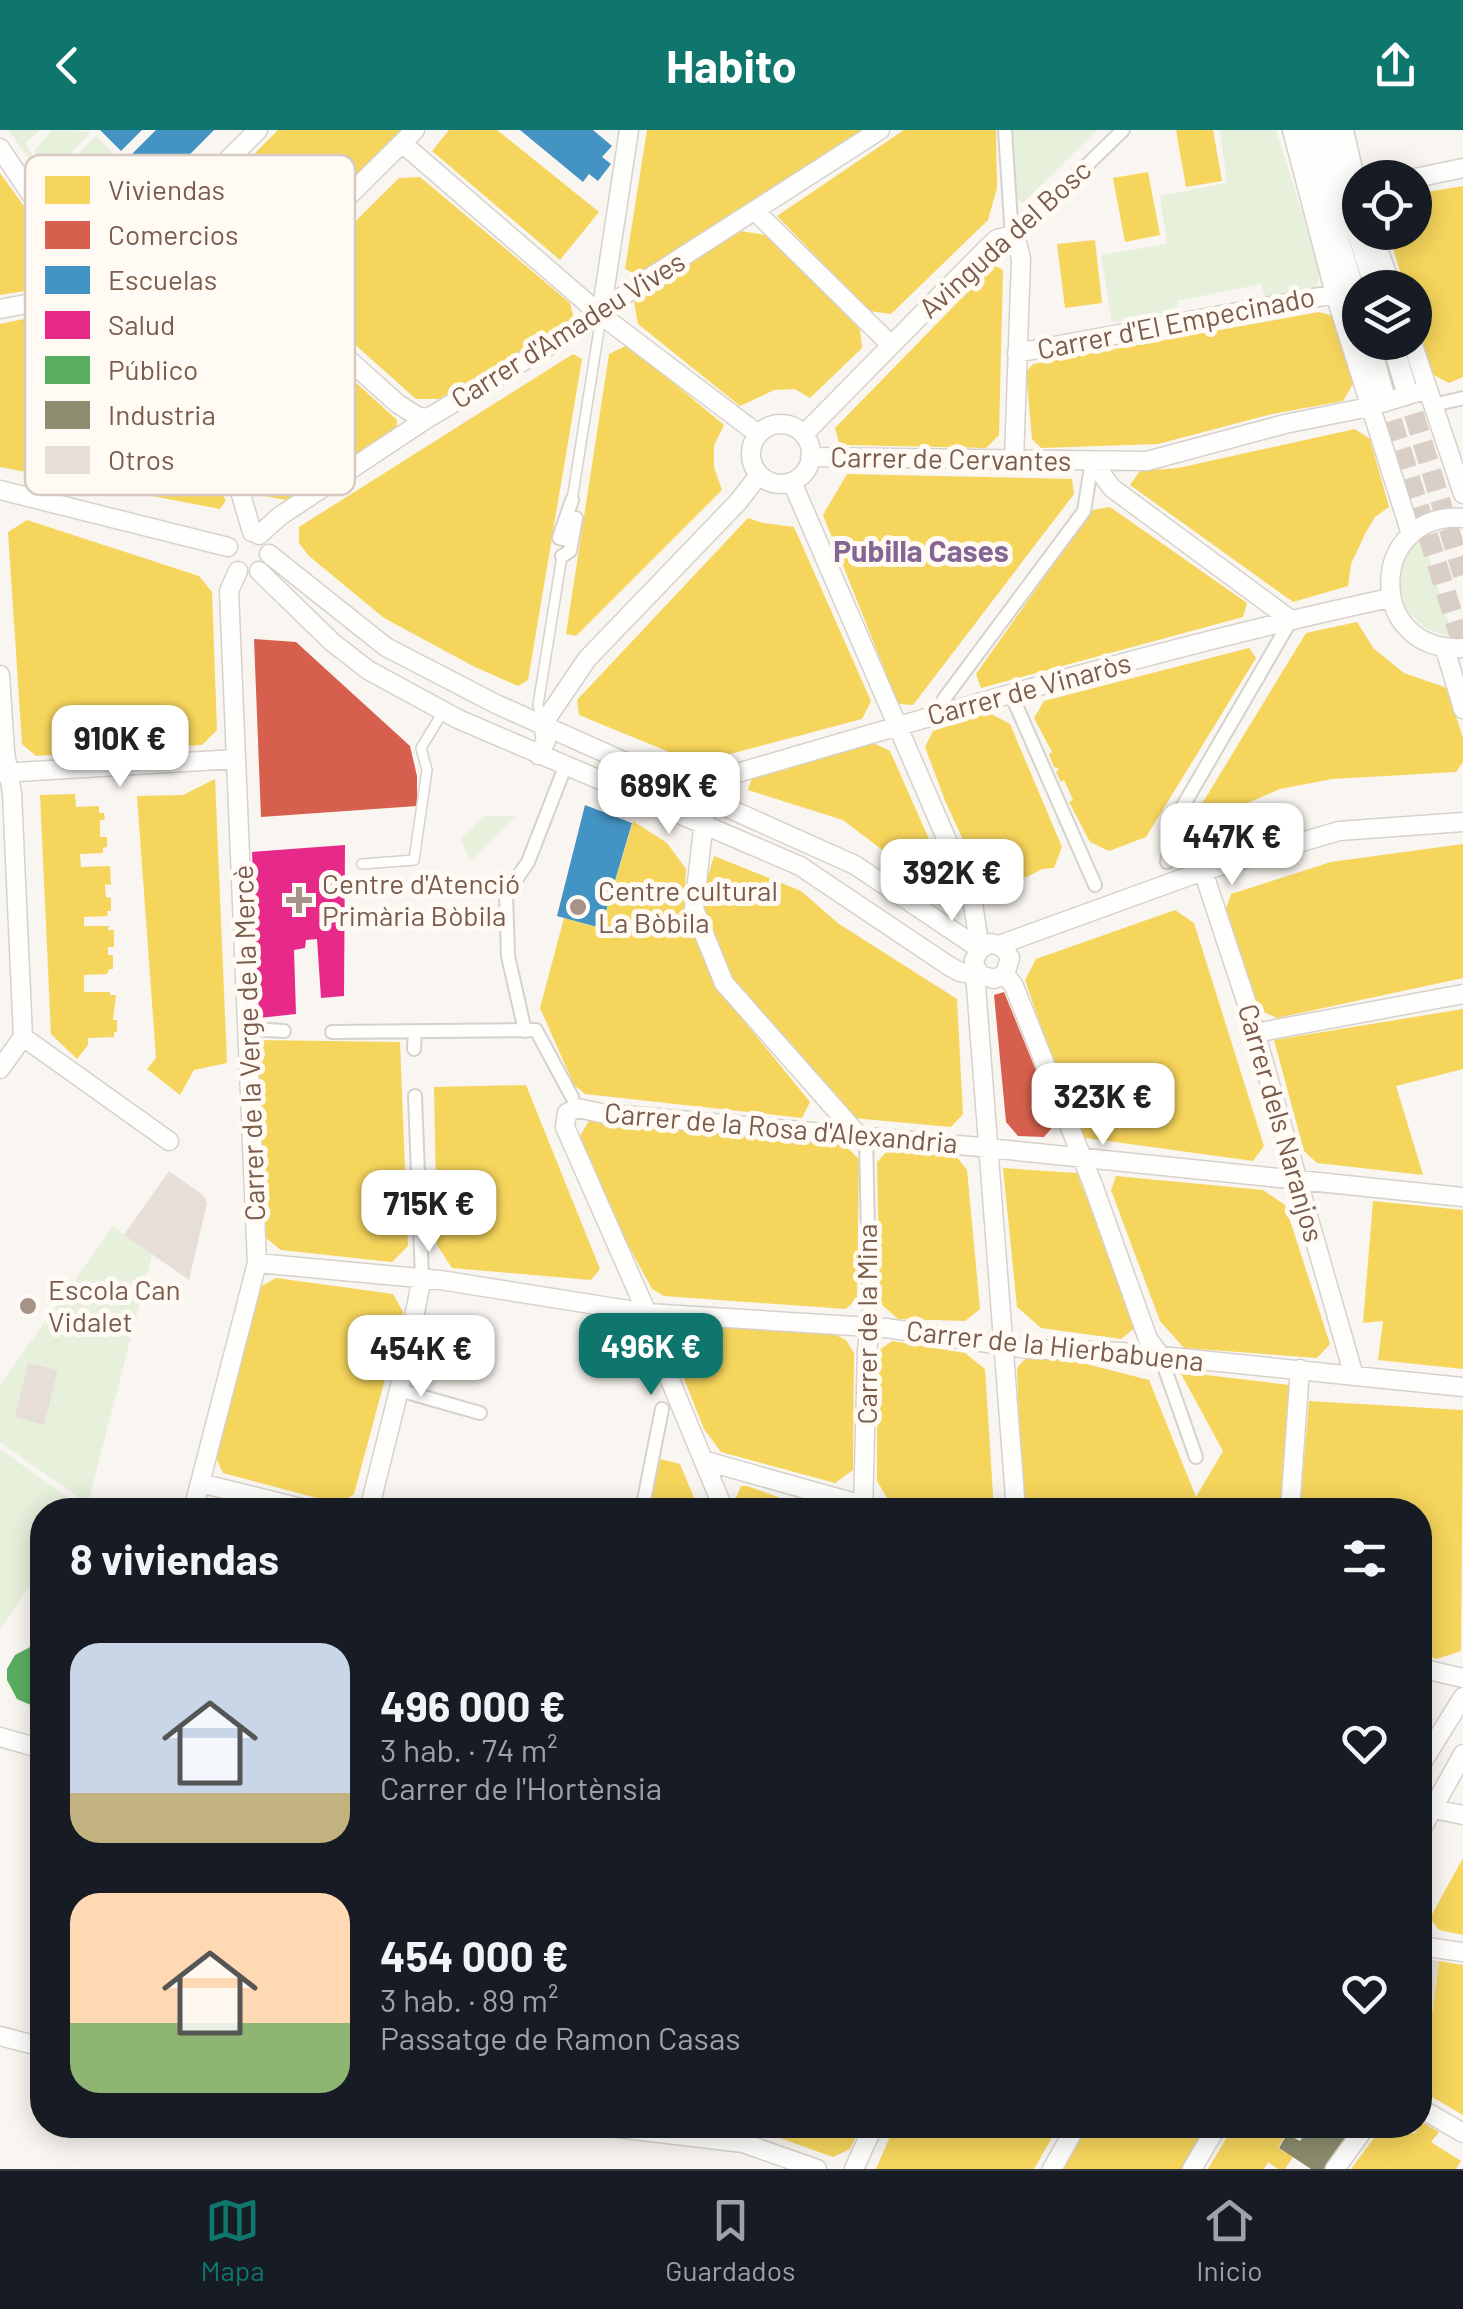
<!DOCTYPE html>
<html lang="es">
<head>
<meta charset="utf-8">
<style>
  :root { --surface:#171b24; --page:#20242c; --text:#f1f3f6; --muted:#9ea1a6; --line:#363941; --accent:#0f766e }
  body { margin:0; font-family:Barlow,sans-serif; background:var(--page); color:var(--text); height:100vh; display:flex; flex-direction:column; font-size:38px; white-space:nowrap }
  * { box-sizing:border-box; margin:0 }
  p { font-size:32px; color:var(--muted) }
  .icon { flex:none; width:55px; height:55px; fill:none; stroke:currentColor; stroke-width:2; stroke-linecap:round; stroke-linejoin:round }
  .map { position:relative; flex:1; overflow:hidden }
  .sheet { position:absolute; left:30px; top:1368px; width:1402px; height:640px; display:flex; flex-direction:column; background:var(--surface); border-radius:40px; box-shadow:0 5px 25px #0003 }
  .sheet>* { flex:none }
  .controls { position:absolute; left:1342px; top:30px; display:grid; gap:20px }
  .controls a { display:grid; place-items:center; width:90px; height:90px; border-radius:50%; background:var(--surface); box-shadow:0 5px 25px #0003; font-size:50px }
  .price { position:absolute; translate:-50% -85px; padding:0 22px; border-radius:20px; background:#fff; color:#222; font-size:32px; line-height:65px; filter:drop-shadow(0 2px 5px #0008) }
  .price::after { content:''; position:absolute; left:50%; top:60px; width:30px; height:22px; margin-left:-15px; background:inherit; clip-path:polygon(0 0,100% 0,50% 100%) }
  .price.selected { background:var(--accent); color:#fff }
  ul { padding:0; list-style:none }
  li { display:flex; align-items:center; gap:30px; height:250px; padding:0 40px }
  li span { display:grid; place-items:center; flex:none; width:280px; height:200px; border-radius:30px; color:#555 }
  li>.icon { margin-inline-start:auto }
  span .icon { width:120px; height:120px; fill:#fffc; stroke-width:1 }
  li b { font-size:42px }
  h2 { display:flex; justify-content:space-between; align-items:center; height:120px; padding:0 40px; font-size:42px }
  header { display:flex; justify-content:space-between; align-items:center; height:130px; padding:0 40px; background:var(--accent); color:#fff; font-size:45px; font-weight:700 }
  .menu { display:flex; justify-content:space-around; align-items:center; height:140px; border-top:2px solid var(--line); background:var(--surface); font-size:28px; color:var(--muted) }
  .menu a { display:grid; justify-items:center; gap:5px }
  .menu .selected { color:var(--accent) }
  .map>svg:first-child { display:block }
</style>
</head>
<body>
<header><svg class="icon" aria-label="back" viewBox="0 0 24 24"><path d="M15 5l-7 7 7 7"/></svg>Habito<svg class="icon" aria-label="share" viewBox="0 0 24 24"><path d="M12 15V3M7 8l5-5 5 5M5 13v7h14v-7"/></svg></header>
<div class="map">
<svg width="1463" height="2039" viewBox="0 0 1463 2039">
  <rect width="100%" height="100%" fill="#f9f5f0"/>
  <!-- green -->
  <path fill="#e7f0db" d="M8,0H40L26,13L47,53L96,6L120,29L73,76L48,53L50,58Z
    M53,0L91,2L54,41L34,21Z
    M1012,0H1097L1023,73L1013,66Z
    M1220,0H1276L1321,144L1314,161L1265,168L1261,154L1177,171L1179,183L1112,192L1101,125L1167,114L1160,66L1227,53Z
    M1422,405L1452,506C1396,498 1384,443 1422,405Z
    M484,686H515L470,731L461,708Z
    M113,1096L152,1125L88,1374L0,1312V1255Z
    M0,1319L84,1379L42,1380V1438L0,1499Z"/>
  <!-- homes -->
  <path fill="#f6d55c" d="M278,0H403L181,220L156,218L118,170L124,155Z
    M449,0H497L599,82L560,130L432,21Z
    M647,0H866L638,145L625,139Z
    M904,0H996L997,58L988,90L891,184L869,181L777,86Z
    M1176,0H1213L1222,51L1186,57Z
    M1148,42L1160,105L1125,112L1113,48Z
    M0,43L69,138L64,155L0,165Z
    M420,47L570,173L574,189L439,269H416L294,160L295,151L399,48Z
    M1463,56V247L1449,253L1432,244L1415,190V158H1405L1388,102H1415V64Z
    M741,101L766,105L860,199L862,218L810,268L795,259L774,260L740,276L638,194L633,166Z
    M1095,110L1102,173L1065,178L1057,114Z
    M994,135L1003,140L999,305L986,318L845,315L839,313L835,298Z
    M76,178L97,186L226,370L220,379L0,337V194Z
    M1319,182L1336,187L1353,254L1343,271L1272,284L1158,314L1041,318L1032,309L1026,242L1033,234Z
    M262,184L282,185L397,290V299L286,370L264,366L189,268L185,244Z
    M628,215L724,295L714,316V337L722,360L576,506L566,504L609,224Z
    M573,224L582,229L528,550L518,556L473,536L384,488L309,426L299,413V397Z
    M1355,299L1370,309L1389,377L1375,387L1365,404L1351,434L1348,456L1293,472L1130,355L1140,341L1178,338Z
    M847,344L1072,349L1074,364L913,575L898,574L823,385Z
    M1110,377L1247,473L1243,487L981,558L976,544L1092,380Z
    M748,388L763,393L794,397L871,571L862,589L696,633L579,585L577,570Z
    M27,390L199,446L212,462L217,600L202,615L36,626L22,614L8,402Z
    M1357,492L1374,519L1404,543L1447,558L1463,608V632L1456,642L1332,649L1280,659L1205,691L1197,682L1306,503Z
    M1249,518L1256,528L1146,707L1109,721L1090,712L1069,672L1073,670L1064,650L1061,652L1056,642L1059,639L1054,637L1049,624L1052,622L1034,588L1044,571Z
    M989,583L1010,594L1062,717L1054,738L1042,739L1027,747L998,753L979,744L946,673L925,617L933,601Z
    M871,612L890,621L951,759L944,767L843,690L748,660L752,647Z
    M215,649L227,933L194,940L180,965L147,939L156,928L137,666L183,665Z
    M75,664L76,677L99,676V683H104L105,690H100V707H107V717L103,718V723L80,724L81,737L110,736L111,755L105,754L106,767L111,768V781H107L108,786L84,787V796H109L108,800H114V817H108V825H113V839H109L107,844L84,845V862H110V865H116L113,890H117V902H114V907L88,908V915L77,929L51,904L40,665Z
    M633,691L667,713L686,739L684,781L718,859L810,972L802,988L585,964L574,955L540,878L564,788L601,798Z
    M1463,714V848L1277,888L1258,879L1226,779L1231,764L1331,732Z
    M714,726L801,761L839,794L957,869L963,984L951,997L853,988L727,844L700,773Z
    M1175,780L1194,793L1264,1016L1253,1031L1079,1007L1025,850L1036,829Z
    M1463,879V939L1396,956L1423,1045L1317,1033L1304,1021L1274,910Z
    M253,910L400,912L408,1116L392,1132L281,1120L266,1108Z
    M526,955L600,1139L591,1150L452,1138L437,1115L434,957Z
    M590,989L842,1013L859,1029L857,1168L846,1179L664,1166L652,1159L611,1083L580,1006Z
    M890,1018L955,1025L967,1040L980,1179L965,1191L898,1189L880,1173L877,1032Z
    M1003,1038L1077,1043L1136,1197L1121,1209L1041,1198L1017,1177Z
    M1116,1046L1263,1060L1285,1075L1330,1214L1317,1228L1184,1218L1160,1191L1111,1060Z
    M1373,1071L1463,1080V1239L1378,1230L1383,1191L1363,1193Z
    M276,1148L393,1164L403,1182L354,1364L339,1374L223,1343L216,1328L260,1157Z
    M673,1192L834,1204L846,1210L854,1223L853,1340L835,1353L721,1322L704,1299L665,1201Z
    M892,1211L965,1223L985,1239L994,1380H930L887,1368L877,1351V1222Z
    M1059,1227L1149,1250L1196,1367L1223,1321L1180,1242L1290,1255L1281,1380H1022L1017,1238L1025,1229Z
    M1309,1271L1463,1280L1461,1521L1437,1529L1420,1524V1380H1300Z
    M660,1329L680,1334L699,1380H648Z
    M741,1356H747L814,1380H735L733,1375Z
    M224,1369L260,1379L259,1380H204Z
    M1420,1551L1431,1554L1428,1575L1420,1593Z
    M1463,1728V1805L1439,1800L1430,1788Z
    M1439,1831L1463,1835V1985L1420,1960V1895L1430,1898Z
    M1422,1992L1439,2002L1431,2012L1461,2031L1456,2039H1351L1380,2000L1404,1997L1414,2004Z
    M743,1995H862L850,2019L833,2027Z
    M895,1995H1059L1034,2039H876Z
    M1088,1995H1209L1183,2039H1062Z
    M1234,1995H1290L1278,2018L1293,2027L1285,2039H1278L1268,2032L1264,2039H1208Z"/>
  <!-- shops -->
  <path fill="#d6604d" d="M254,509L296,512L410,616L417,646V676L261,687Z
    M1004,862L1057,992L1044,1007L1018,1006L1006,992L994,865Z"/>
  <!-- schools -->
  <path fill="#4393c3" d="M100,0H142L121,21Z
    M156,0H214L97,118L85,106L91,100L73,83Z
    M520,0H593L612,16L602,27L611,34L598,51L589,44L583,52Z
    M585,675L632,693L601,798L557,786Z"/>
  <!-- health -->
  <path fill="#e7298a" d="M345,715L344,866L321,868L317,809L306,810L305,818L294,820L296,884L259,888L252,722Z"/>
  <!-- public -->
  <path fill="#5aae61" d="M34,1515H42V1576H33L17,1569L7,1550V1539L15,1525Z"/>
  <!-- industry -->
  <path fill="#8c8c6e" d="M1312,1995H1327L1342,2004L1347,1995H1357L1324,2039H1311L1279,2018L1287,2004L1300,2011Z"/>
  <!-- building -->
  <path fill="#e6ded7" d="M169,1041L203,1065L207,1073L189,1150L124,1105Z
    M28,1233L58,1240L44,1295L15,1287Z
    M1420,1828L1439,1831L1431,1885H1428L1427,1891L1420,1889Z"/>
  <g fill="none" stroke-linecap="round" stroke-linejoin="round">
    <!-- tertiary-tunnel -->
    <path stroke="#d9cfc7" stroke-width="20" stroke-dasharray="20 10" stroke-linecap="butt" d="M1405,255L1463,445
      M1383,262L1463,517"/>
    <defs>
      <path id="service" d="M572,370L601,187
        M542,591L538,575L562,426
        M362,734L414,730L427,640L421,618L443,582"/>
      <path id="pedestrian" d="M1005,0L1012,108
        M1012,108L1123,0
        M1442,273L1463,268
        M562,426L570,421L576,388H572L564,409L559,408L572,370
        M1011,564L1095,755
        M944,569L1084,381L1092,331
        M1167,732L1176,688L1291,490
        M248,899L284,901
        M525,901L508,826L506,764L528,732L565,637
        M332,902L536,900L572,967
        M414,919L415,901
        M415,966L422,1148
        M866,1007L870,1199
        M1165,1239L1196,1327
        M399,1260L480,1283
        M642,1380L662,1279"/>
      <path id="minor" d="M1292,0L1335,164L1411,404
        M1344,0L1360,70
        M402,13L601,185L758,304
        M0,18L96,161L164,249L239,358L252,402
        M1415,48L1463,38
        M755,81L891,215
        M1372,102L1392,158
        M262,152L398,274L417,286L428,288
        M0,179L96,161L258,0
        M601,184L629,0
        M1412,212L1463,364
        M1017,223L1335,164
        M164,249L415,0
        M751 324a30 30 0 1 1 60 0a30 30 0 1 1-60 0Z
        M804,304L987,118L997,109L1009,106L1017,112L1021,129L1014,330
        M810,327L1147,331L1285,294L1369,277L1428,259
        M1092,331L1112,358L1291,490
        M792,352L972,768L980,819
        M0,360L228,417
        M1463,388C1368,381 1364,523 1463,518
        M259,405L280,386L428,288L601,185L629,161L880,0
        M269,424L386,517L496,574L855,735L980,819
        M259,441L332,512L368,540L458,589L800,736L949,836L960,842L980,845
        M1445,519L1463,579
        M0,545L5,622L12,663L23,907L0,939
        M538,625L546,611L543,594L587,529L738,372L759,345
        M0,643L236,629
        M1203,741L1247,874L1354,1246
        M999,815L1203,741L1339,701L1463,692
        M975,835L980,845L994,849L1005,844L1010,828L1004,818L991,813L980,819L974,830L1016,1380
        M1005,844L1014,856L1093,1055L1148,1209L1161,1227
        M1255,903L1463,864
        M23,907L169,1011
        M859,1006L724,853L694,779L705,681L715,659L727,646C946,582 1166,516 1390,468
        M257,1133L440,1150L647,1183L886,1198L1028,1219L1122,1222L1463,1257
        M706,1331L880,1380
        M200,1353L309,1380
        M193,1380L257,1133L229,461L238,441
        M369,1380L399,1260L422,1148
        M724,1380L655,1214L647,1183L565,997L567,983L577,978L601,983L969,1016L1463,1067
        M863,1380L867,1220L870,1199
        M1290,1380L1300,1239
        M1420,1538L1463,1548
        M0,1607L42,1619
        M1420,1636L1463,1567
        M1434,1679L1463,1685
        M1420,1702L1463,1624
        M1420,1816L1463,1822
        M0,1906L42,1917
        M1420,1978L1463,2003
        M593,1995L743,2013L817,2039
        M854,2039L874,1995
        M1052,2039L1077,1995
        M1192,2039L1218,1995
        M1335,2039L1367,1995"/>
      <path id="tertiary" d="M1307,0L1360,182
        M1326,0L1375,158
        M1369,212L1383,262
        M1392,212L1405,255"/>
    </defs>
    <!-- service casing -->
    <use href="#service" stroke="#d7d1cb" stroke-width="12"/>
    <!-- pedestrian casing -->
    <use href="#pedestrian" stroke="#d7d1cb" stroke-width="16"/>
    <!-- minor casing -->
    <use href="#minor" stroke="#d7d1cb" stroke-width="21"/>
    <!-- tertiary casing -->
    <use href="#tertiary" stroke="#d7d1cb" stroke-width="24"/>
    <!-- service -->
    <use href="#service" stroke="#fefefd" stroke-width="9"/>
    <!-- pedestrian -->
    <use href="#pedestrian" stroke="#fefefd" stroke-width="12"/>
    <!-- minor -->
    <use href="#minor" stroke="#fefefd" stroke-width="18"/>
    <!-- tertiary -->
    <use href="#tertiary" stroke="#fefefd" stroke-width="20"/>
  </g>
  <!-- markers -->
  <g fill="#a69286" stroke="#fffaf3" stroke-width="4">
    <path d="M294 755h10v10h10v10h-10v10h-10v-10h-10v-10h10z"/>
    <circle cx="578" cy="777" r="10"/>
    <circle cx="28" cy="1176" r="10"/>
  </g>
  <g text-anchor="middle" stroke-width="10" stroke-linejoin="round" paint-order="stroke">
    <!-- street labels -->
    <g font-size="28" fill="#7a5c4d" stroke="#fffaf3">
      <text transform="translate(1005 109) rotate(-42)" y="10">Avinguda del Bosc</text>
      <text transform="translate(1176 193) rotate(-11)" y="10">Carrer d'El Empecinado</text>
      <text transform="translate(568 200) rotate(-32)" y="10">Carrer d'Amadeu Vives</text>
      <text transform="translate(951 329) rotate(1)" y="10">Carrer de Cervantes</text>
      <text transform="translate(1029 559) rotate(-15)" y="10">Carrer de Vinaròs</text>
      <text transform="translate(249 913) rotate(-92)" y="10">Carrer de la Verge de la Mercè</text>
      <text transform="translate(1281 993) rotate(74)" y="10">Carrer dels Naranjos</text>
      <text transform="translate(781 998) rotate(5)" y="10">Carrer de la Rosa d'Alexandria</text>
      <text transform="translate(867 1194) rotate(-90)" y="10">Carrer de la Mina</text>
      <text transform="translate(1055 1216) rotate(6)" y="10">Carrer de la Hierbabuena</text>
    </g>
    <!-- poi labels -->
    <g font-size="28" fill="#7a5c4d" stroke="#fffaf3" text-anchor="start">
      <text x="322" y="764">Centre d'Atenció<tspan x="322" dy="32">Primària Bòbila</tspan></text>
      <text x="598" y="771">Centre cultural<tspan x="598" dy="32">La Bòbila</tspan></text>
      <text x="48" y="1170">Escola Can<tspan x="48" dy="32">Vidalet</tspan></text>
    </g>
    <!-- neighbourhood labels -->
    <g font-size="30" font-weight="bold" fill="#846695" stroke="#fffaf3">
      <text x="921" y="432">Pubilla Cases</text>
    </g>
  </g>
  <!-- legend -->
  <rect x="25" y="25" width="330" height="340" rx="15" fill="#fffaf3" stroke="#d7cbc1" stroke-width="2.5"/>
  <rect x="45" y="46" width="45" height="28" fill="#f6d55c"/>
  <rect x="45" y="91" width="45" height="28" fill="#d6604d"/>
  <rect x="45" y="136" width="45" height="28" fill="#4393c3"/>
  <rect x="45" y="181" width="45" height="28" fill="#e7298a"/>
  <rect x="45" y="226" width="45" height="28" fill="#5aae61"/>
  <rect x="45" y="271" width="45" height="28" fill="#8c8c6e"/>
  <rect x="45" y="316" width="45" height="28" fill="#e6ded7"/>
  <g font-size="28" fill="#7a5c4d">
    <text x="108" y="70">Viviendas</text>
    <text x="108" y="115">Comercios</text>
    <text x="108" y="160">Escuelas</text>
    <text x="108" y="205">Salud</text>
    <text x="108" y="250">Público</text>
    <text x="108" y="295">Industria</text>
    <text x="108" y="340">Otros</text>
  </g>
</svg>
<div class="controls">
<a><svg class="icon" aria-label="locate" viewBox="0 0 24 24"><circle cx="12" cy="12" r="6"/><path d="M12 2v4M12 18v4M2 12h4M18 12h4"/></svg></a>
<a><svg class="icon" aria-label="layers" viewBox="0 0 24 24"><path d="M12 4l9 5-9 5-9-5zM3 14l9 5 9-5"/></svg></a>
</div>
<b class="price" style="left:120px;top:660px">910K €</b>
<b class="price" style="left:669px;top:707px">689K €</b>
<b class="price" style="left:1232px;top:758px">447K €</b>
<b class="price" style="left:952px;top:794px">392K €</b>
<b class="price" style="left:1103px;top:1018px">323K €</b>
<b class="price" style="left:429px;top:1125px">715K €</b>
<b class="price selected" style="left:651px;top:1268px">496K €</b>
<b class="price" style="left:421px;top:1270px">454K €</b>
<section class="sheet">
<h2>8 viviendas<svg class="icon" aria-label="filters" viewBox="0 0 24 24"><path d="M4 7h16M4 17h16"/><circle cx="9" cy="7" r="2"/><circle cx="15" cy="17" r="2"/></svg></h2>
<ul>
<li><span style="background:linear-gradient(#c9d6e8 75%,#c2b280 0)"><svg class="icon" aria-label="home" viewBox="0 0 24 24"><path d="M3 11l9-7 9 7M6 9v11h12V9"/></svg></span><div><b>496 000 €</b><p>3 hab. · 74 m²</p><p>Carrer de l'Hortènsia</p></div><svg class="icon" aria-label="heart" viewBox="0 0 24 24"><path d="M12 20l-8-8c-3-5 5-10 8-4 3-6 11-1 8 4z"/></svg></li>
<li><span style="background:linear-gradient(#ffd9b3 65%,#8fb573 0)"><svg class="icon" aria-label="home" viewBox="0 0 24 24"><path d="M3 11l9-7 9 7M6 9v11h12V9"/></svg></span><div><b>454 000 €</b><p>3 hab. · 89 m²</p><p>Passatge de Ramon Casas</p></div><svg class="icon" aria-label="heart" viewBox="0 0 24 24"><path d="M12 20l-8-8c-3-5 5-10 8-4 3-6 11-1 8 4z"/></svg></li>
</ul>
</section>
</div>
<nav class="menu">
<a class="selected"><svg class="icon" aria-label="map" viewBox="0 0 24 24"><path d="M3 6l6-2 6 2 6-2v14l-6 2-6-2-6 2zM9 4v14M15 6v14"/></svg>Mapa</a>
<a><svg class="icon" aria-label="saved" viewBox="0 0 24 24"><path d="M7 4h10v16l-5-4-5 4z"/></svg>Guardados</a>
<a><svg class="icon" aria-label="home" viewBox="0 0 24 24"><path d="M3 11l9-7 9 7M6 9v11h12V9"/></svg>Inicio</a>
</nav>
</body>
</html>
